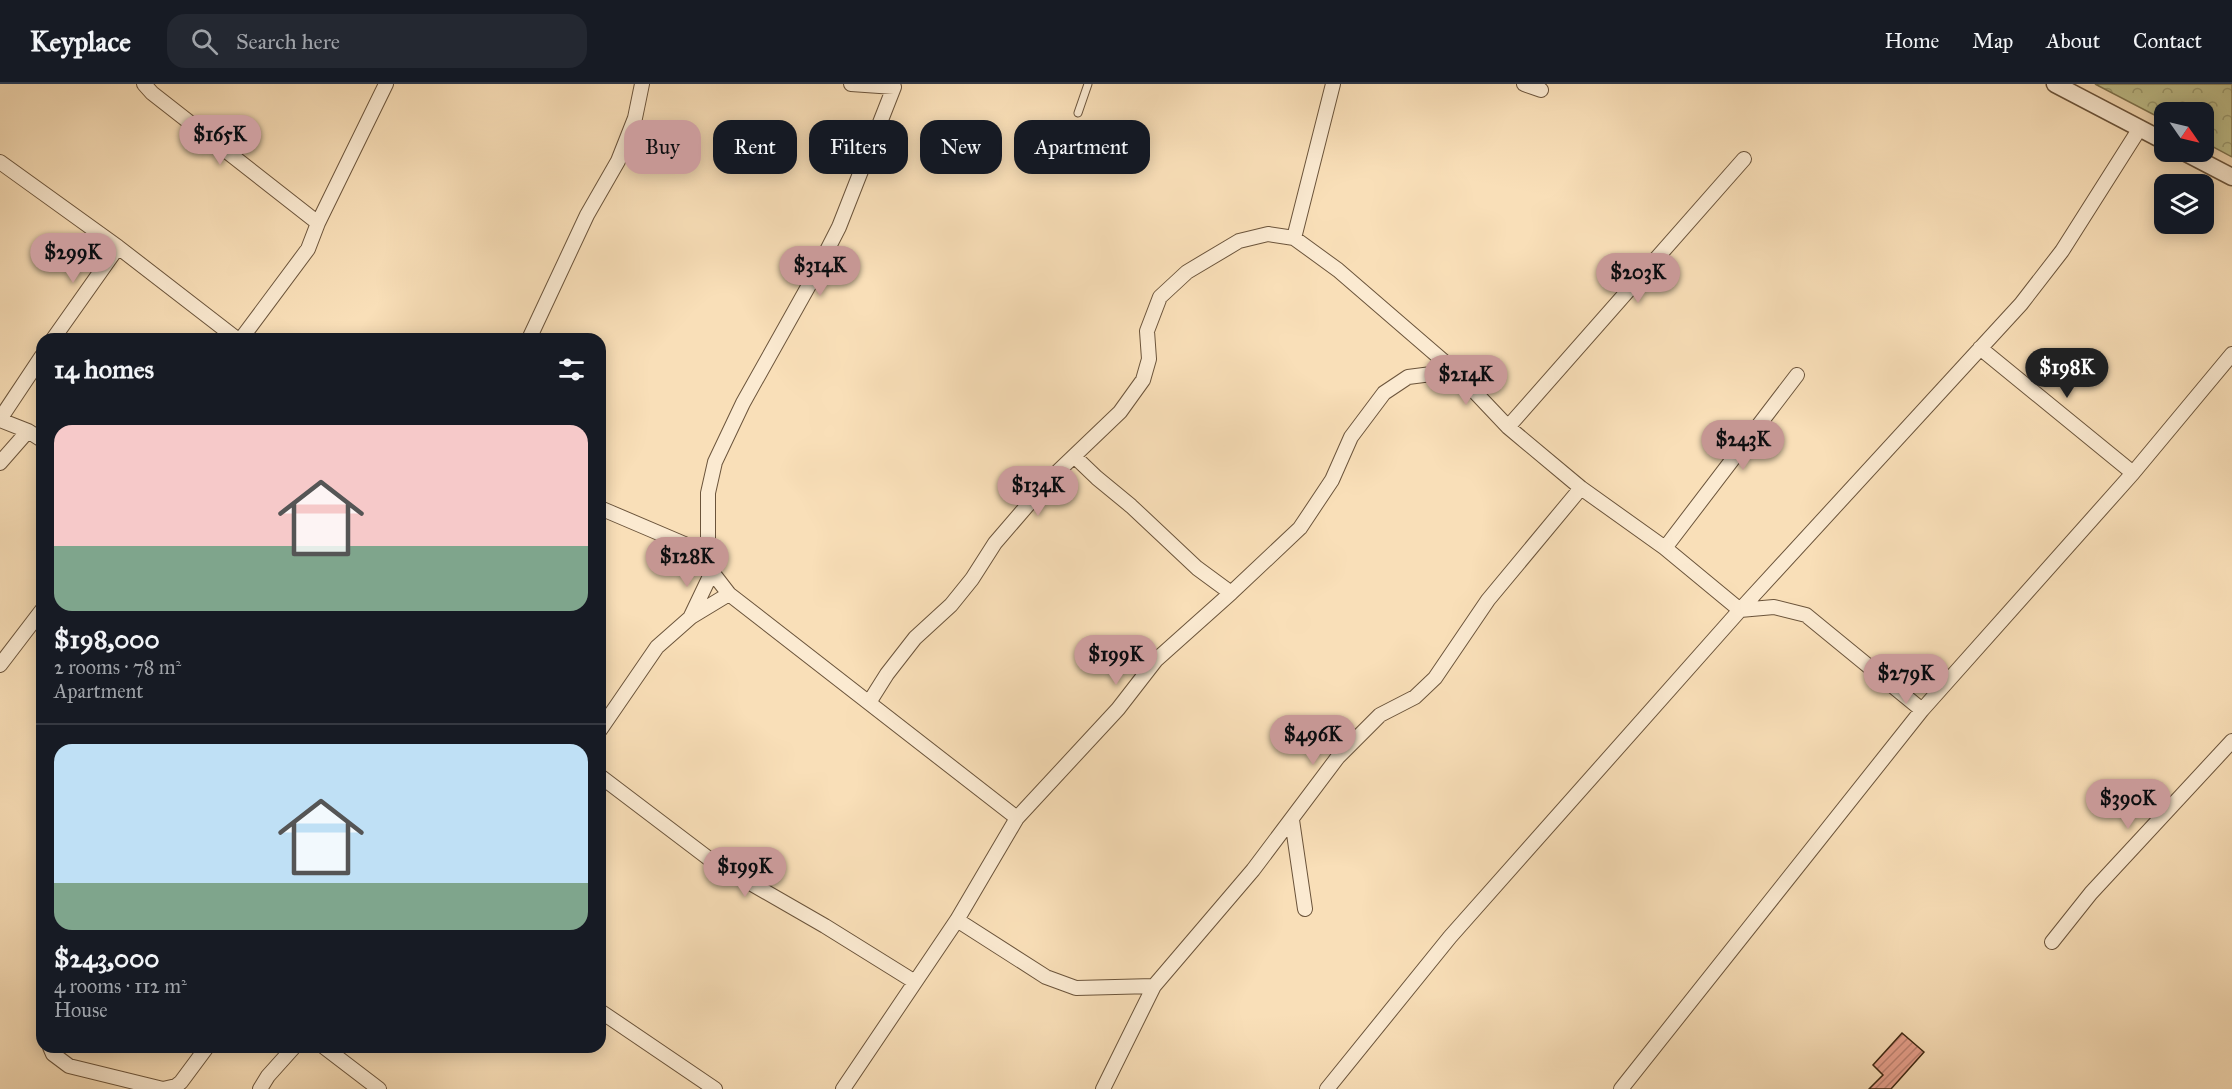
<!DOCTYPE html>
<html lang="en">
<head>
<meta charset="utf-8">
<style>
  :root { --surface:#171b24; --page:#242831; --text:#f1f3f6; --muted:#9ea1a6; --line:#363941; --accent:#c59692 }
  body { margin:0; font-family:"IM FELL Great Primer",serif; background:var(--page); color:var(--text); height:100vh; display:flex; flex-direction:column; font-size:22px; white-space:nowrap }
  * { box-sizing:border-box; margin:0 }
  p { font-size:20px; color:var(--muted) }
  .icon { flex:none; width:33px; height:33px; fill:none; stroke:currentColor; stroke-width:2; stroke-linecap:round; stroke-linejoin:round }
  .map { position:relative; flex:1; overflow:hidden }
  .details { position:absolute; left:36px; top:249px; width:570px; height:720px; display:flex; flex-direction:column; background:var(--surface); border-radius:18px; box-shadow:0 3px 15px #0003 }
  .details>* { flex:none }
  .banner { position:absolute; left:624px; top:36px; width:570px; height:54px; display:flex; gap:12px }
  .needle { width:39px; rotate:124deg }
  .fabs { position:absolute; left:2154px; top:18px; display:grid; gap:12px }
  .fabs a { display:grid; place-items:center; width:60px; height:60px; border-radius:12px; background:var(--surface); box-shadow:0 3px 15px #0003; font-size:30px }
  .price { position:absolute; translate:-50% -51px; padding:0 14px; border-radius:21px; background:var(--accent); color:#111; font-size:20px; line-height:39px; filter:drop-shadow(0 2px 3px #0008) }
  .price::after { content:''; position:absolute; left:50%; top:36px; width:18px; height:14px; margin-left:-9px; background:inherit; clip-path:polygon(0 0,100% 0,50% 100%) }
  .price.on { background:#222; color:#fff }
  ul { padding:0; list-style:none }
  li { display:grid; align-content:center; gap:12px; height:318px; padding:0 18px }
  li+li { border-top:2px solid var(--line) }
  li span { display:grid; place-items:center; height:186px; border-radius:18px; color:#555 }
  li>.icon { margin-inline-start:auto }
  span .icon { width:108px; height:108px; fill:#fffc; stroke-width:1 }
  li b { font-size:26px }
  h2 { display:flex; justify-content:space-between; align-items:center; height:72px; padding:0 18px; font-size:26px }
  .pill { padding:0 21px; border-radius:18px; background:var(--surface); box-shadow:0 3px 15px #0003; font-size:21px; line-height:54px }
  .pill.on { background:var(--accent); color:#111 }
  header { display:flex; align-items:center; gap:36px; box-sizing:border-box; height:84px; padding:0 30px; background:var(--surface); border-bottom:2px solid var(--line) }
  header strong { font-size:28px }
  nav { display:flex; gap:33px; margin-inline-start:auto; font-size:21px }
  .search { width:420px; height:54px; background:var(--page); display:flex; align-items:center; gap:15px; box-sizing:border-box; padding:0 21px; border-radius:18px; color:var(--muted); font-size:22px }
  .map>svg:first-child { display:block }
</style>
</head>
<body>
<header>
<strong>Keyplace</strong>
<div class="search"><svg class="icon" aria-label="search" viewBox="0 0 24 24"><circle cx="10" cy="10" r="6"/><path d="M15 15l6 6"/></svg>Search here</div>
<nav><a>Home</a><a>Map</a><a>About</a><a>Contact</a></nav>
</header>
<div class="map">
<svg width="2232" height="1005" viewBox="0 0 2232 1005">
  <defs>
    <pattern id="forest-crowns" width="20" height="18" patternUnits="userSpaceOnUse" patternTransform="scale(1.5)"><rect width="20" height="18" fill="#c0c18d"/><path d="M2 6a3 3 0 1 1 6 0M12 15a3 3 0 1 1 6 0" fill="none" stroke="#9d9d72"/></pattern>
    <pattern id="building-hatch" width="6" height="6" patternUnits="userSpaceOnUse" patternTransform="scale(1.5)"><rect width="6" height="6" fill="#e8a18e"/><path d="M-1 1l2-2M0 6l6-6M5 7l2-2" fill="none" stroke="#bd8373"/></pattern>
  </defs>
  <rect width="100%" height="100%" fill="#f9dfb8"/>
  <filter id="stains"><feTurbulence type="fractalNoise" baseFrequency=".00333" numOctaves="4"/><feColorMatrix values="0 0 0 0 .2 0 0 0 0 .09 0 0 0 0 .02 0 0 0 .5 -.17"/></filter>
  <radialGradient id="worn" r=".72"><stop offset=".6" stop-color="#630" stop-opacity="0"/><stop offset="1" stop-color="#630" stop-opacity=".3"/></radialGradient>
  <!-- forest -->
  <path fill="url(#forest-crowns)" stroke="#7e744f" stroke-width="1.5" d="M2095,0H2232V73L2204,58V28H2164V36Z"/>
  <!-- building -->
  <path fill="url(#building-hatch)" stroke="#3c2611" stroke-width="1.5" d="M1902,949L1924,968L1891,1005H1869L1883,991L1873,981Z"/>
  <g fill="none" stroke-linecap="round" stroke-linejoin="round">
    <defs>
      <path id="service" d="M1078,29L1088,0"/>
      <path id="minor" d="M144,0L152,9L318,139
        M1524,0L1541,6
        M0,78L118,163L237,255
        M1294,154L1333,0
        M53,255L118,163
        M241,255L308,165L318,139L386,0
        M529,255L587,131L618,77L635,34L642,0
        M1980,264L2133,389
        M0,335L42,272
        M0,336L28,347L42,356
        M1508,343L1744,75
        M1074,372L1120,328L1143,296L1149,275L1147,247L1160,213L1187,188L1239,157L1268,150L1294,154L1338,186L1455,287L1508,343L1581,404L1665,464L1740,526L1774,523L1806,531L1922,626
        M0,379L28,347
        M600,424L708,470
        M1665,464L1797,291
        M729,510L1017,734
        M691,532L712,488
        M0,581L42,526
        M870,617L887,590L915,554L951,521L972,495L995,459L1051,394L1074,372L1097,394L1131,422L1197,484L1231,509
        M600,646L657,563L691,533L729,510L712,488L708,470V409L715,378L743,319L813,194L839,143L894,3L851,0
        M600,692L712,777L825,842L915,898
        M1292,736L1305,825
        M957,836L1046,893L1076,904L1154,902
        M2052,858L2091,809L2232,657
        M600,927L715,1005
        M50,963L53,970L69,982L163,1005L176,1002L181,998L207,963
        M324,963L379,1005
        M260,1005L268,992L294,963
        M843,1005L957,836L1017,734L1118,625L1156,576L1231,509L1300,444L1332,396L1351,353L1384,309L1408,293L1455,287
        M1103,1005L1154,902L1253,786L1338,673L1380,631L1415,613L1435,594L1488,516L1581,404
        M1327,1005L1450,853L1740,526L2021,220L2062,167L2140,44
        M1621,1005L1922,626L2133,389L2232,270"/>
      <path id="tertiary" d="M2055,0L2164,57
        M2184,68L2232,93"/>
    </defs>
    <!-- service casing -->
    <use href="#service" stroke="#6b543b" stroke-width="9"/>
    <!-- minor casing -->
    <use href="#minor" stroke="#6b543b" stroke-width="16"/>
    <!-- tertiary casing -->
    <use href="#tertiary" stroke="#6b543b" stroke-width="19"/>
    <!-- service -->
    <use href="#service" stroke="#fbead1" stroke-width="7"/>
    <!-- minor -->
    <use href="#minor" stroke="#fbead1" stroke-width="14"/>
    <!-- tertiary -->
    <use href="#tertiary" stroke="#fbead1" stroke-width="16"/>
  </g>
  <rect width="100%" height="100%" filter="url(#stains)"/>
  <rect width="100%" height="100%" fill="url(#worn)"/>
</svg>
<div class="fabs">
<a><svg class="needle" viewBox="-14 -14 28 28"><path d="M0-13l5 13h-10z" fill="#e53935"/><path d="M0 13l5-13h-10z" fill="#9ea1a6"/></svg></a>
<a><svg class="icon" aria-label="layers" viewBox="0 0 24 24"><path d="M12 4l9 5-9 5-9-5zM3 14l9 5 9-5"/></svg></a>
</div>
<b class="price" style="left:220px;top:82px">$165K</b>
<b class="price" style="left:73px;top:200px">$299K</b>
<b class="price" style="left:820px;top:213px">$314K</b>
<b class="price" style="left:1638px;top:220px">$203K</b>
<b class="price on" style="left:2067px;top:315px">$198K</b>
<b class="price" style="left:1466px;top:322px">$214K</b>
<b class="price" style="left:1743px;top:387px">$243K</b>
<b class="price" style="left:1038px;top:433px">$134K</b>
<b class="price" style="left:687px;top:504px">$128K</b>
<b class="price" style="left:1116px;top:602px">$199K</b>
<b class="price" style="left:1906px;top:621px">$279K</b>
<b class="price" style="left:1313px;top:682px">$496K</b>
<b class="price" style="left:2128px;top:746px">$390K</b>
<b class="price" style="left:745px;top:814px">$199K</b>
<div class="banner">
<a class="pill on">Buy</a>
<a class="pill">Rent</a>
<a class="pill">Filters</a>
<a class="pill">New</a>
<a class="pill">Apartment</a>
</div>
<section class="details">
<h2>14 homes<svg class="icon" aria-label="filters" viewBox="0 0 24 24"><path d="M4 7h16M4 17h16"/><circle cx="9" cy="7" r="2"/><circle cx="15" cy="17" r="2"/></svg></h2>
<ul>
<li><span style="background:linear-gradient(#f6c9c9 65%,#7fa58c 0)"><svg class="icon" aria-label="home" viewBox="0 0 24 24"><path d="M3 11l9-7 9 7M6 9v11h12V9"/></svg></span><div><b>$198,000</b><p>2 rooms · 78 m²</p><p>Apartment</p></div></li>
<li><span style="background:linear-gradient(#bfe0f5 75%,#7fa58c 0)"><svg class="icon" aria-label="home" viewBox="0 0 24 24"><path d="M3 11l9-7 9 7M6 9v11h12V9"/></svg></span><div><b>$243,000</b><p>4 rooms · 112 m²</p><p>House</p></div></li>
</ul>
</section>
</div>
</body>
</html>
